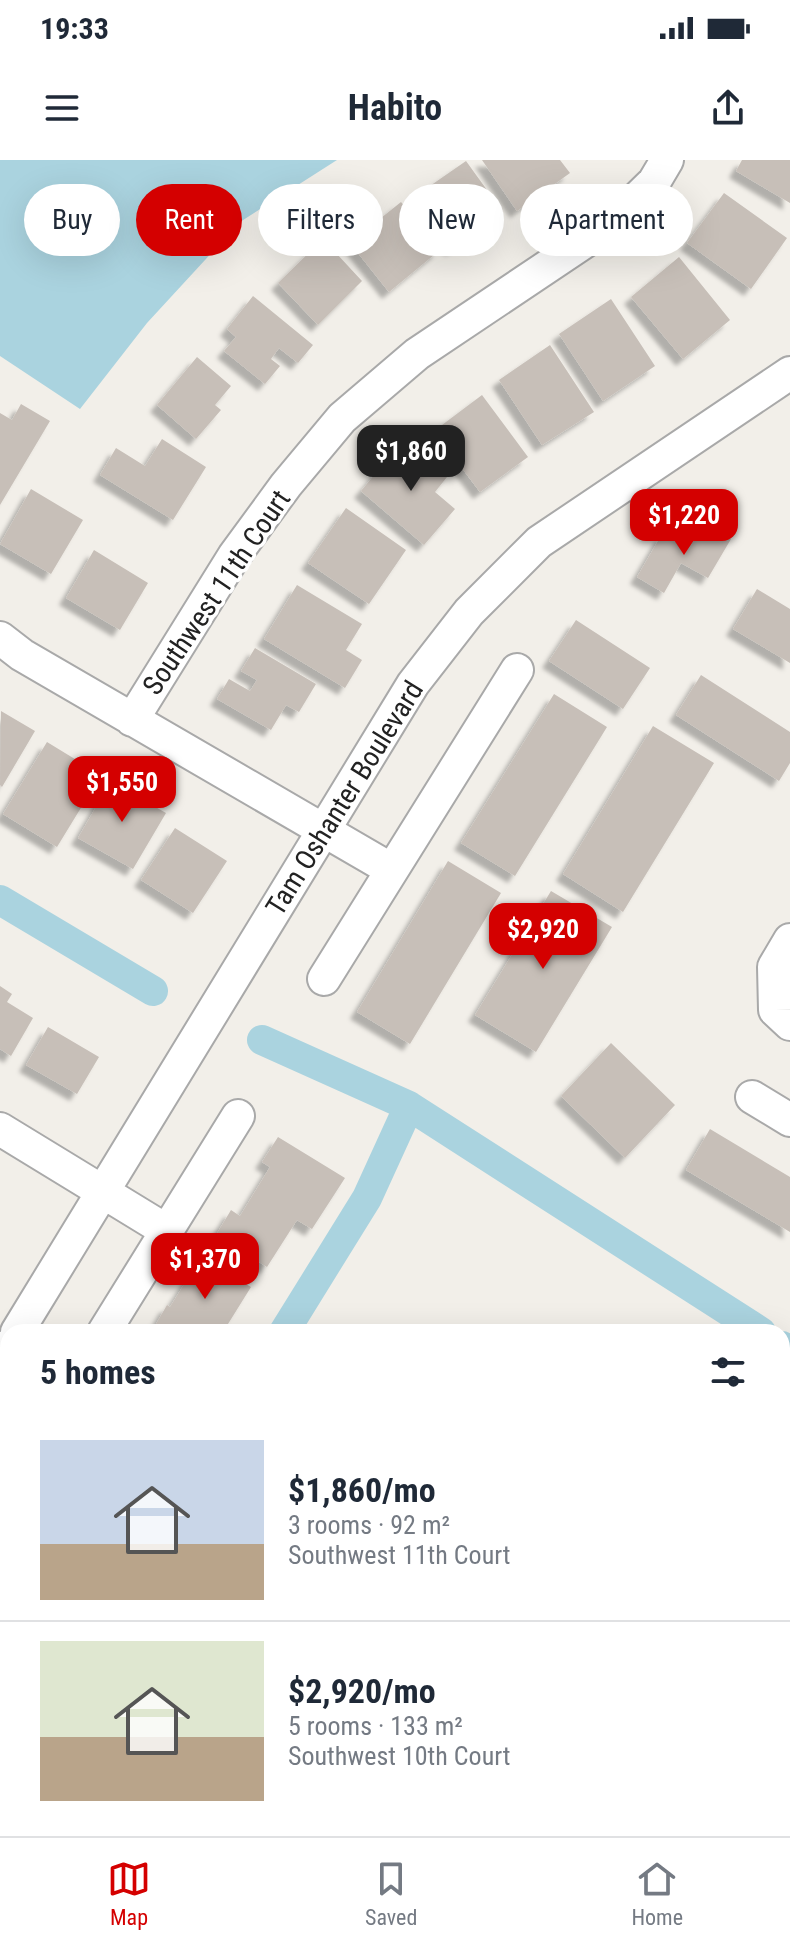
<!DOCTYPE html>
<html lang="en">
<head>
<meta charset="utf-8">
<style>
  :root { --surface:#fff; --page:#f2f2f3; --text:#1f2937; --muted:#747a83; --line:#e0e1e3; --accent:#d40000 }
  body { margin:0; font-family:"Roboto Condensed",sans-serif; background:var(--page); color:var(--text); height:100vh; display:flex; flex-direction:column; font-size:30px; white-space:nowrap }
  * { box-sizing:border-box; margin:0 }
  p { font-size:26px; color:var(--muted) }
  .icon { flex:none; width:44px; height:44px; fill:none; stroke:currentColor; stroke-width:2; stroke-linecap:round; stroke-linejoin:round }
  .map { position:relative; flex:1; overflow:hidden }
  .details { position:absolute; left:0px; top:1164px; width:790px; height:512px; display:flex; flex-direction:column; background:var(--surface); border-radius:24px 24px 0 0; box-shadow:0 8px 32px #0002 }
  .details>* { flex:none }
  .banner { position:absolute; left:24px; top:24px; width:742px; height:72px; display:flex; gap:16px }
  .price { position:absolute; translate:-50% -68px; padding:0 18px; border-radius:16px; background:var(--accent); color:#fff; font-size:26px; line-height:52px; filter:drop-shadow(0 2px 4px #0008) }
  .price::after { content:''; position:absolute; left:50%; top:48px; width:24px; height:18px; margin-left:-12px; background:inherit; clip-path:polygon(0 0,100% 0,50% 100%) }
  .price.current { background:#222; color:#fff }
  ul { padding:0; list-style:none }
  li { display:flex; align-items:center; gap:24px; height:200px; padding:0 40px }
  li+li { border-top:2px solid var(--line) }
  li span { display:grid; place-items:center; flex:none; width:224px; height:160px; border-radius:0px; color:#555 }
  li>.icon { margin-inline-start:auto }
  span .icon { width:96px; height:96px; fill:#fffc; stroke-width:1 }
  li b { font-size:34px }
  h2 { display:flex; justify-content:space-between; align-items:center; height:96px; padding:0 40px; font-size:34px }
  .tag { padding:0 28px; border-radius:36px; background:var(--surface); box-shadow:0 8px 32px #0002; font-size:28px; line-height:72px }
  .tag.current { background:var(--accent); color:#fff }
  .status { display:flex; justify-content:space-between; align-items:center; height:56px; padding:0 40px; background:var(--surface); direction:ltr }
  .status svg { height:22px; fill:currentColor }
  header { display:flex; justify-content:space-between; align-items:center; height:104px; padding:0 40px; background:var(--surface); font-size:36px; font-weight:700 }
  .dock { display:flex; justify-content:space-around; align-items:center; height:112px; border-top:2px solid var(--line); background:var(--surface); font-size:22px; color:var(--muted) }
  .dock a { display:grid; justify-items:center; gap:4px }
  .dock .current { color:var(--accent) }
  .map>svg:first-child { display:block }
</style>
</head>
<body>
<div class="status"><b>19:33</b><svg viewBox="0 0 49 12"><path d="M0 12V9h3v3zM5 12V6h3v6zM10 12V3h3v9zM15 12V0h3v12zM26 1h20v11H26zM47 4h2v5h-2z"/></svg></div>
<header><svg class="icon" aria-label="menu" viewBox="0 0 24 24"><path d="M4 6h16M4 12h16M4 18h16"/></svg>Habito<svg class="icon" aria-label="share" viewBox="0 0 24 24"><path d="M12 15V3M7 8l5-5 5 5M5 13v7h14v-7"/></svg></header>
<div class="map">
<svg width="790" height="1676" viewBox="0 0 790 1676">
  <defs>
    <filter id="shadow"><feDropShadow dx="-7" dy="7" stdDeviation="2" flood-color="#0004"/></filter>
  </defs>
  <rect width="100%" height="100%" fill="#f2efe9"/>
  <!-- water -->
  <path fill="#aad3df" d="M0,0H337L240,62L147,163L80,249L0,196Z"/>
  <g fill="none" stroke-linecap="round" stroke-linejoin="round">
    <!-- canal -->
    <path stroke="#aad3df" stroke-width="30" d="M0,740L153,831
      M262,880L409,946L367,1038L284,1172
      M409,946L761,1172
      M782,1186L790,1191
      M0,1632L8,1619"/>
  </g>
  <!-- building -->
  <path fill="#c7bfb8" filter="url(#shadow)" d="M482,0H560L570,13L517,51Z
    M742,0H790V43L736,11Z
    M466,1L503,52L452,89L414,37Z
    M724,33L787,78L751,129L687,83Z
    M401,42L440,90L389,132L350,83Z
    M323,79L362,121L318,165L278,123Z
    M679,97L730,160L683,199L631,137Z
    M253,136L313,185L298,203L279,188L271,199L280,206L265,224L224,191L236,177L227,169Z
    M611,139L655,206L603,241L559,174Z
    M550,185L594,252L542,285L499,220Z
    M197,197L231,226L215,245L221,250L196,279L157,245Z
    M482,235L528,297L480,332L434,271Z
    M21,244L50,261L0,345V253L12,260Z
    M162,279L206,307L173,360L100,315L116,288L145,306Z
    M399,285L416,300L424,290L451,312L435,332L455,349L424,385L361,331Z
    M31,329L83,360L51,414L0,384Z
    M346,348L406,390L369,444L308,403Z
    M704,363L731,379L708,418L681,403L664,433L637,417L662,374L689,389Z
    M94,390L148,423L120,470L66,438Z
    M297,425L362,464L346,490L362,500L345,528L264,479Z
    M757,429L790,449V503L733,469Z
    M576,460L650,508L623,549L549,501Z
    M255,488L316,524L299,552L286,545L271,570L217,539L229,519L250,531L257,520L241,511Z
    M701,515L790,572V603L779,621L676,555Z
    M554,534L607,567L515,716L461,683Z
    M1,551L35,571L2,627L0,625Z
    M653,566L714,603L623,752L563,714Z
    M47,582L101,615L57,687L3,654Z
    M114,616L134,627L131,633L166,653L133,709L78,678Z
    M175,668L227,701L193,753L141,720Z
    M448,701L501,733L410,884L357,852Z
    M551,731L612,767L536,892L475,855Z
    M0,826L12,834L7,842L33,858L11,896L0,889Z
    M48,867L99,897L77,934L26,905Z
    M611,883L675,945L625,998L561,936Z
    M710,969L790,1017V1072L686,1010Z
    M278,977L345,1018L312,1069L297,1060L267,1107L216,1075L231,1050L240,1056L270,1007L262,1002Z
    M201,1097L251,1127L223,1172H161L163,1169L156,1164L167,1145L170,1147Z
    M0,1449L8,1454V1514L0,1528Z
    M782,1455L790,1456V1570L782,1583Z
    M302,1668H329L324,1676H315Z
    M640,1668H732L727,1676H635Z"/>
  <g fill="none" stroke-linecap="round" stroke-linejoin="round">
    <defs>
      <path id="minor" d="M0,478L22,495L392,710
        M132,560L234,396L286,325L342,258L417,194L611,64L654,22L667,0
        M790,780L774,807L775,850L790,864
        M324,819L517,510
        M752,937L790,960
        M0,969L167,1071
        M17,1172L413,524L469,452L539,382L790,213
        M104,1172L238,956
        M0,1199L8,1186
        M0,1340L8,1328
        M782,1365L790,1355
        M105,1668L109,1676
        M189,1676L212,1668
        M599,1676L604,1668"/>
    </defs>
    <!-- minor casing -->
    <use href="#minor" stroke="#a9a9a9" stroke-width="36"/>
    <!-- minor -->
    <use href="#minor" stroke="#fff" stroke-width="32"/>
  </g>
  <g text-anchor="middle" stroke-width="7" stroke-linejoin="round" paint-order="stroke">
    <!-- street labels -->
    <g font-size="28" fill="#222" stroke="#fff">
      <text transform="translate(216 432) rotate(-56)" y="10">Southwest 11th Court</text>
      <text transform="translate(344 638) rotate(-58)" y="10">Tam Oshanter Boulevard</text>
    </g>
  </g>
</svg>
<b class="price current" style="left:411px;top:333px">$1,860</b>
<b class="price" style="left:684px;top:397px">$1,220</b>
<b class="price" style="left:122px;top:664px">$1,550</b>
<b class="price" style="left:543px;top:811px">$2,920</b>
<b class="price" style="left:205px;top:1141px">$1,370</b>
<div class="banner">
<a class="tag">Buy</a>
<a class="tag current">Rent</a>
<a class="tag">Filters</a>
<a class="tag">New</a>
<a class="tag">Apartment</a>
</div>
<section class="details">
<h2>5 homes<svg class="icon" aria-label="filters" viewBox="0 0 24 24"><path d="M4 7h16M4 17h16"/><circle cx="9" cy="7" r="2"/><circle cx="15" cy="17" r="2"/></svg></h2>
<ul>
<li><span style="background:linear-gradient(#c9d6e8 65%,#b9a48a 0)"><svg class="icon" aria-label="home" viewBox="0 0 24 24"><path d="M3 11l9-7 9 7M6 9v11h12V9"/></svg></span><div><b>$1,860/mo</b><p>3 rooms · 92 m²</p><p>Southwest 11th Court</p></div></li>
<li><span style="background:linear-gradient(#dfe7d0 60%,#b9a48a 0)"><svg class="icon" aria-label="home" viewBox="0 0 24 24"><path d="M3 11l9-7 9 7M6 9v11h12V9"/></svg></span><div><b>$2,920/mo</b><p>5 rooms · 133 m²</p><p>Southwest 10th Court</p></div></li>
</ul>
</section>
</div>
<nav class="dock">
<a class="current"><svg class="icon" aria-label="map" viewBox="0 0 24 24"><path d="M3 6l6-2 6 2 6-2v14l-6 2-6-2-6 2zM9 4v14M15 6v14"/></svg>Map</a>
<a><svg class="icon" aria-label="saved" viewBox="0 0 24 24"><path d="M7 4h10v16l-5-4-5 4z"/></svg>Saved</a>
<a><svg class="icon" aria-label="home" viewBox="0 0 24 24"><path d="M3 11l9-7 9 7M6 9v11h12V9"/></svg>Home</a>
</nav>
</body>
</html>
